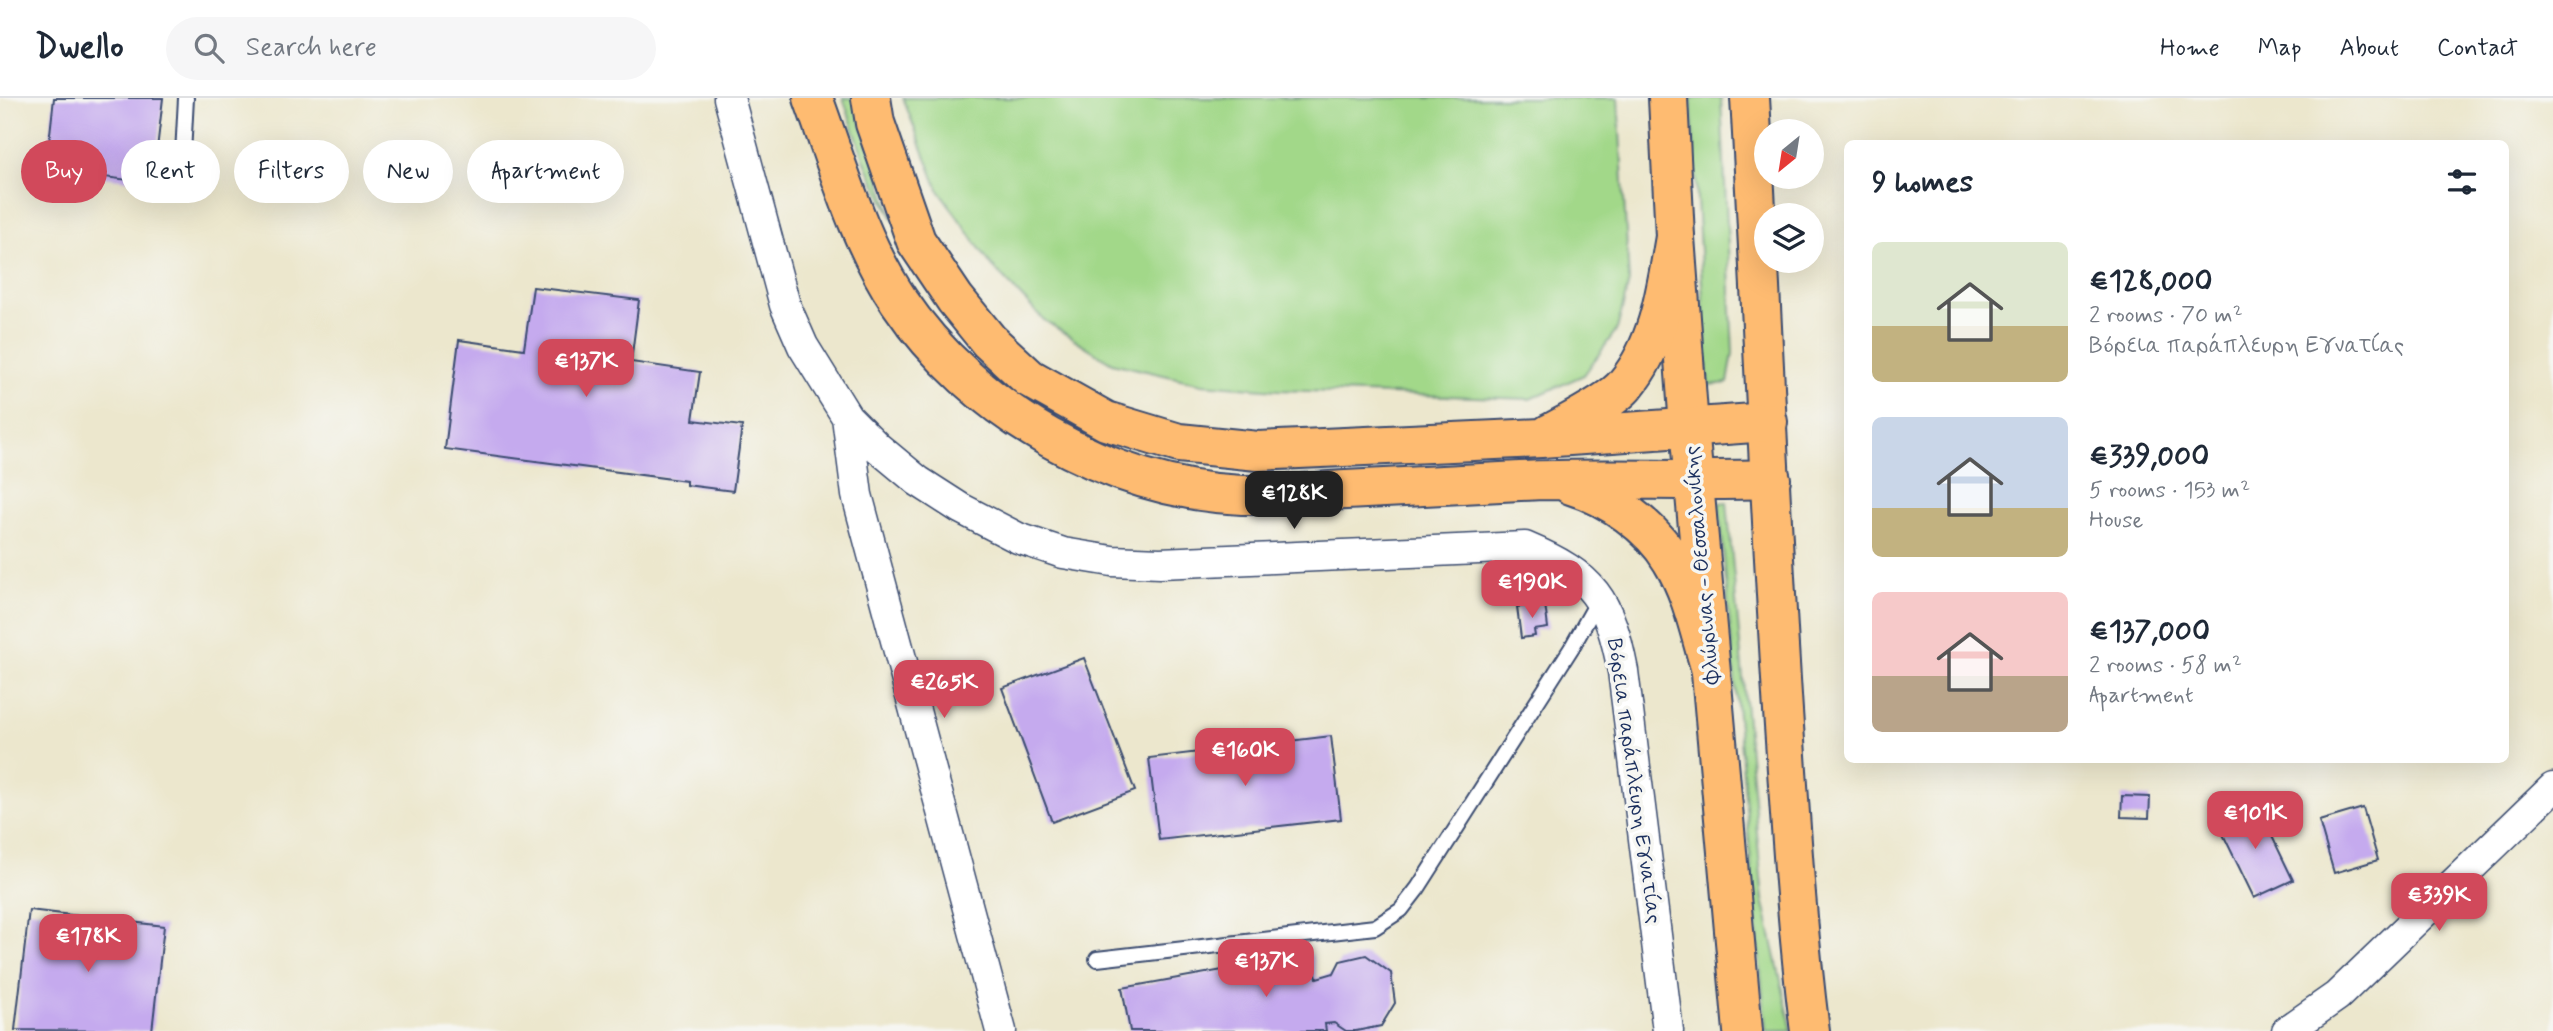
<!DOCTYPE html>
<html lang="en">
<head>
<meta charset="utf-8">
<style>
  :root { --surface:#fff; --page:#f6f6f7; --text:#1f2937; --muted:#747a83; --line:#e0e1e3; --accent:#d1495b }
  body { margin:0; font-family:Mynerve,sans-serif; background:var(--page); color:var(--text); height:100vh; display:flex; flex-direction:column; font-size:26px; white-space:nowrap }
  * { box-sizing:border-box; margin:0 }
  p { font-size:23px; color:var(--muted) }
  .icon { flex:none; width:38px; height:38px; fill:none; stroke:currentColor; stroke-width:2; stroke-linecap:round; stroke-linejoin:round }
  .map { position:relative; flex:1; overflow:hidden }
  .panel { position:absolute; left:1844px; top:42px; width:665px; height:623px; display:flex; flex-direction:column; background:var(--surface); border-radius:10px; box-shadow:0 7px 28px #0002 }
  .panel>* { flex:none }
  .guide { position:absolute; left:21px; top:42px; width:665px; height:63px; display:flex; gap:14px }
  .needle { width:46px; rotate:210deg }
  .tools { position:absolute; left:1754px; top:21px; display:grid; gap:14px }
  .tools a { display:grid; place-items:center; width:70px; height:70px; border-radius:50%; background:var(--surface); box-shadow:0 7px 28px #0002; font-size:35px }
  .price { position:absolute; translate:-50% -60px; padding:0 16px; border-radius:14px; background:var(--accent); color:#fff; font-size:23px; line-height:46px; filter:drop-shadow(0 2px 4px #0008) }
  .price::after { content:''; position:absolute; left:50%; top:42px; width:21px; height:16px; margin-left:-10px; background:inherit; clip-path:polygon(0 0,100% 0,50% 100%) }
  .price.active { background:#222; color:#fff }
  ul { padding:0; list-style:none }
  li { display:flex; align-items:center; gap:21px; height:175px; padding:0 28px }
  li span { display:grid; place-items:center; flex:none; width:196px; height:140px; border-radius:10px; color:#555 }
  li>.icon { margin-inline-start:auto }
  span .icon { width:84px; height:84px; fill:#fffc; stroke-width:1 }
  li b { font-size:30px }
  h2 { display:flex; justify-content:space-between; align-items:center; height:84px; padding:0 28px; font-size:30px }
  .chip { padding:0 24px; border-radius:32px; background:var(--surface); box-shadow:0 7px 28px #0002; font-size:24px; line-height:63px }
  .chip.active { background:var(--accent); color:#fff }
  header { display:flex; align-items:center; gap:42px; box-sizing:border-box; height:98px; padding:0 35px; background:var(--surface); border-bottom:2px solid var(--line) }
  header strong { font-size:33px }
  nav { display:flex; gap:38px; margin-inline-start:auto; font-size:24px }
  .search { width:490px; height:63px; background:var(--page); display:flex; align-items:center; gap:18px; box-sizing:border-box; padding:0 24px; border-radius:38px; color:var(--muted); font-size:26px }
  .map>svg:first-child { display:block }
</style>
</head>
<body>
<header>
<strong>Dwello</strong>
<div class="search"><svg class="icon" aria-label="search" viewBox="0 0 24 24"><circle cx="10" cy="10" r="6"/><path d="M15 15l6 6"/></svg>Search here</div>
<nav><a>Home</a><a>Map</a><a>About</a><a>Contact</a></nav>
</header>
<div class="map">
<svg width="2553" height="933" viewBox="0 0 2553 933">
  <rect width="100%" height="100%" fill="#f6f6f2"/>
  <filter id="ink" filterUnits="userSpaceOnUse"><feTurbulence type="fractalNoise" baseFrequency=".0143" numOctaves="2"/><feDisplacementMap in="SourceGraphic" scale="14" xChannelSelector="R" yChannelSelector="G"/><feConvolveMatrix kernelMatrix="1 2 1 2 8 2 1 2 1" color-interpolation-filters="sRGB"/></filter>
  <filter id="wash" filterUnits="userSpaceOnUse"><feTurbulence type="fractalNoise" baseFrequency=".00686" numOctaves="4" result="noise"/><feDisplacementMap in="SourceGraphic" scale="28" xChannelSelector="R" yChannelSelector="G"/><feGaussianBlur stdDeviation="1.57" result="paint"/><feColorMatrix in="noise" values="0 0 0 0 0 0 0 0 0 0 0 0 0 0 0 0 0 1.4 0 .05"/><feComposite in="paint" operator="in"/></filter>
  <g filter="url(#wash)">
    <rect width="100%" height="100%" fill="#ece7cd"/>
    <!-- green -->
    <path fill="#a2d889" stroke="#5e8474" stroke-width="2" d="M843,0H853L893,121L867,69Z
      M903,0H1618L1629,184L1617,231L1584,277L1530,301L1278,292L1202,286L1112,265L1044,222L992,168L938,91Z
      M1691,0H1721L1733,255L1728,285L1708,287Z
      M1727,404L1763,801L1792,933H1766L1719,405Z"/>
    <g id="blocks">
      <!-- building -->
      <path fill="#c5aaee" d="M54,0H163L153,85L46,72Z
        M533,189L639,202L631,264L700,274L693,322L742,328L733,393L686,387V383L445,351L459,242L524,251Z
        M1545,506L1548,530L1534,532L1535,538L1521,540L1517,509Z
        M1084,560L1135,693L1052,724L1002,590Z
        M1331,638L1341,721L1159,742L1149,660Z
        M2122,698L2150,699L2149,720L2121,719Z
        M2256,705L2293,782L2254,800L2217,724Z
        M2363,710L2378,762L2334,775L2319,723Z
        M29,812L164,828L152,933L15,932Z
        M1312,856L1317,880L1334,875L1340,863L1366,857L1391,875L1395,905L1381,928L1356,933H1346L1334,925L1325,926L1326,933H1130L1122,890Z"/>
    </g>
  </g>
  <g filter="url(#ink)">
    <use href="#blocks" fill-opacity="0" stroke="#3a4b6f" stroke-width="2"/>
    <g fill="none" stroke-linecap="round" stroke-linejoin="round">
      <defs>
        <path id="service" d="M182,75L186,0
          M1097,861L1375,829L1401,812L1418,790L1572,549L1599,501"/>
        <path id="minor" d="M729,0L785,207L803,248L847,319L877,349L918,383L960,410L1018,440L1063,455L1112,463L1160,465L1525,449C1594,478 1609,501 1623,573L1668,933
          M847,319L857,397L1001,933
          M2287,933L2337,898L2553,690"/>
        <path id="primary" d="M1668,0L1675,139L1689,329L1743,933
          M1750,0C1762,209 1770,419 1784,628C1791,730 1797,832 1810,933"/>
        <path id="motorway" d="M813,0C838,68 858,142 899,203C972,312 1110,392 1242,397C1276,398 1312,394 1346,392C1404,389 1462,386 1520,383C1604,379 1687,384 1771,381
          M871,0L875,25L916,143L955,201L989,243L1029,280L1106,323L1179,345L1258,353L1541,340L1768,324
          M1549,336C1569,325 1613,303 1626,286C1660,245 1666,190 1675,139
          M1571,387C1609,399 1651,427 1672,463C1692,495 1699,533 1710,569"/>
      </defs>
      <!-- service casing -->
      <use href="#service" stroke="#3a4b6f" stroke-width="18"/>
      <!-- minor casing -->
      <use href="#minor" stroke="#3a4b6f" stroke-width="33"/>
      <!-- primary casing -->
      <use href="#primary" stroke="#3a4b6f" stroke-width="42"/>
      <!-- motorway casing -->
      <use href="#motorway" stroke="#3a4b6f" stroke-width="42"/>
      <!-- service -->
      <use href="#service" stroke="#fff" stroke-width="14"/>
      <!-- minor -->
      <use href="#minor" stroke="#fff" stroke-width="30"/>
      <!-- primary -->
      <use href="#primary" stroke="#febb71" stroke-width="38"/>
      <!-- motorway -->
      <use href="#motorway" stroke="#febb71" stroke-width="38"/>
    </g>
  </g>
  <g text-anchor="middle" stroke-width="7" stroke-linejoin="round" paint-order="stroke">
    <!-- street labels -->
    <g font-size="21" fill="#1b2f5e" stroke="#f6f6f2">
      <text transform="translate(1701 467) rotate(-95)" y="7">Φλώρινας - Θεσσαλονίκης</text>
      <text transform="translate(1635 683) rotate(82)" y="7">Βόρεια παράπλευρη Εγνατίας</text>
    </g>
  </g>
</svg>
<div class="tools">
<a><svg class="needle" viewBox="-14 -14 28 28"><path d="M0-13l5 13h-10z" fill="#e53935"/><path d="M0 13l5-13h-10z" fill="#747a83"/></svg></a>
<a><svg class="icon" aria-label="layers" viewBox="0 0 24 24"><path d="M12 4l9 5-9 5-9-5zM3 14l9 5 9-5"/></svg></a>
</div>
<b class="price" style="left:586px;top:301px">€137K</b>
<b class="price active" style="left:1294px;top:433px">€128K</b>
<b class="price" style="left:1532px;top:522px">€190K</b>
<b class="price" style="left:944px;top:622px">€265K</b>
<b class="price" style="left:1245px;top:690px">€160K</b>
<b class="price" style="left:2255px;top:753px">€101K</b>
<b class="price" style="left:2439px;top:835px">€339K</b>
<b class="price" style="left:88px;top:876px">€178K</b>
<b class="price" style="left:1266px;top:901px">€137K</b>
<div class="guide">
<a class="chip active">Buy</a>
<a class="chip">Rent</a>
<a class="chip">Filters</a>
<a class="chip">New</a>
<a class="chip">Apartment</a>
</div>
<section class="panel">
<h2>9 homes<svg class="icon" aria-label="filters" viewBox="0 0 24 24"><path d="M4 7h16M4 17h16"/><circle cx="9" cy="7" r="2"/><circle cx="15" cy="17" r="2"/></svg></h2>
<ul>
<li><span style="background:linear-gradient(#dfe7d0 60%,#c2b280 0)"><svg class="icon" aria-label="home" viewBox="0 0 24 24"><path d="M3 11l9-7 9 7M6 9v11h12V9"/></svg></span><div><b>€128,000</b><p>2 rooms · 70 m²</p><p>Βόρεια παράπλευρη Εγνατίας</p></div></li>
<li><span style="background:linear-gradient(#c9d6e8 65%,#c2b280 0)"><svg class="icon" aria-label="home" viewBox="0 0 24 24"><path d="M3 11l9-7 9 7M6 9v11h12V9"/></svg></span><div><b>€339,000</b><p>5 rooms · 153 m²</p><p>House</p></div></li>
<li><span style="background:linear-gradient(#f6c9c9 60%,#b9a48a 0)"><svg class="icon" aria-label="home" viewBox="0 0 24 24"><path d="M3 11l9-7 9 7M6 9v11h12V9"/></svg></span><div><b>€137,000</b><p>2 rooms · 58 m²</p><p>Apartment</p></div></li>
</ul>
</section>
</div>
</body>
</html>
